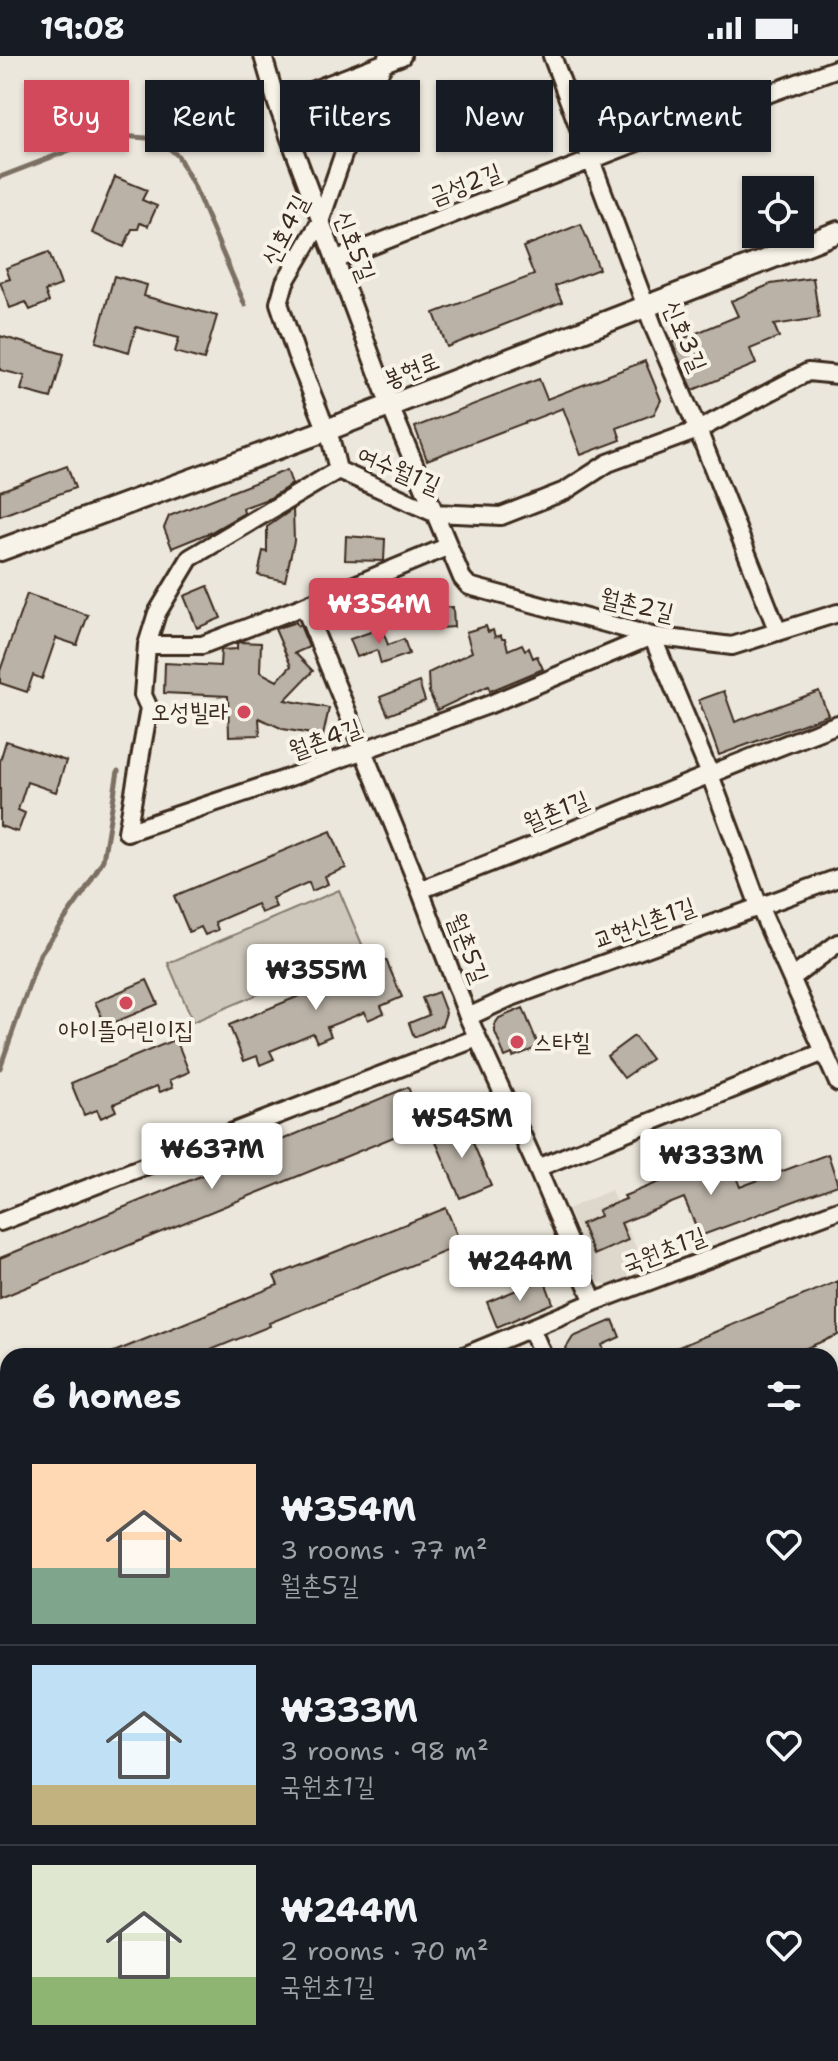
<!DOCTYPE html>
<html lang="en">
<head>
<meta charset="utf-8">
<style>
  :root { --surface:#171b24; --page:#242831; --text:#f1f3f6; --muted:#9ea1a6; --line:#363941; --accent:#d1495b }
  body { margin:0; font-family:"Shantell Sans","Poor Story",sans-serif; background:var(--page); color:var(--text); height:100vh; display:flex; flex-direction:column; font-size:30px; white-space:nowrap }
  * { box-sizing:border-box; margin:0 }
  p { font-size:26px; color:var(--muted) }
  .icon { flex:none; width:44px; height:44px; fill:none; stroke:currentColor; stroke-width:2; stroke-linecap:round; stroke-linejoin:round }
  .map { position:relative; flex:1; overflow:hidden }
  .side { position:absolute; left:0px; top:1292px; width:838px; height:714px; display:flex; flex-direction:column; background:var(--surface); border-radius:24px 24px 0 0; box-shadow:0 2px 6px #0004 }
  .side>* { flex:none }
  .banner { position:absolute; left:24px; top:24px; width:790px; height:72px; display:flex; gap:16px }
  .fabs { position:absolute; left:742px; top:120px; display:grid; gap:16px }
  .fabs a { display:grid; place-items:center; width:72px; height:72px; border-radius:0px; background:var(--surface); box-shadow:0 2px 6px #0004; font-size:40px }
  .price { position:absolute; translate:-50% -68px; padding:0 18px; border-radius:8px; background:#fff; color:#222; font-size:26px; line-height:52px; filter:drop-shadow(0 2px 4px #0008) }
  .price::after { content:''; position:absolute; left:50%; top:48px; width:24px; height:18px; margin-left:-12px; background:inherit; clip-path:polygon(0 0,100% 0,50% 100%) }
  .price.active { background:var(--accent); color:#fff }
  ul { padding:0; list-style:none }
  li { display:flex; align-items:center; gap:24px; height:200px; padding:0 32px }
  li+li { border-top:2px solid var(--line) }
  li span { display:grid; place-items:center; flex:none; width:224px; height:160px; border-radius:0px; color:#555 }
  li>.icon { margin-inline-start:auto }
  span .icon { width:96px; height:96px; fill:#fffc; stroke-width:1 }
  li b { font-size:34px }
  h2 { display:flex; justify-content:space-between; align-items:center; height:96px; padding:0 32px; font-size:34px }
  .tag { padding:0 28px; border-radius:0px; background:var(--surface); box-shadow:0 2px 6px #0004; font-size:28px; line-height:72px }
  .tag.active { background:var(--accent); color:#fff }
  .status { display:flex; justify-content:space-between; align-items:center; height:56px; padding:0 40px; background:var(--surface); direction:ltr }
  .status svg { height:22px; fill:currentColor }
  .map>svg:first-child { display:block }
</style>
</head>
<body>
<div class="status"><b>19:08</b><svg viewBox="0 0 49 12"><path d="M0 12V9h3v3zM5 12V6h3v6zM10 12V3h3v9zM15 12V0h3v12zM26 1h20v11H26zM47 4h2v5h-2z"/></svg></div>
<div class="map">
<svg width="838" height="2005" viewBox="0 0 838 2005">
  <rect width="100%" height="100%" fill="#ece7dc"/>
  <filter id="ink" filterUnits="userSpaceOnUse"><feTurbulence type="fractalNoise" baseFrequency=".0125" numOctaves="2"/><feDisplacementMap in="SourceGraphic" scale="16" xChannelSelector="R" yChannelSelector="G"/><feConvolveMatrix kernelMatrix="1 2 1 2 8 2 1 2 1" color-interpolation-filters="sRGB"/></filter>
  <g filter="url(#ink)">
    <!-- built -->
    <path fill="#ddd7cc" d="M611,1134L646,1215L610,1230L599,1226L568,1153Z"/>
    <!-- green -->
    <path fill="#cec8bc" stroke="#84796d" stroke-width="2" d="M339,834L364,893L193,966L168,907Z"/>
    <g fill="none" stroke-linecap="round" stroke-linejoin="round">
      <!-- stream -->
      <path stroke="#7c7064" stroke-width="5" d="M0,121L109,79L159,83L178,100L193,128L245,249
        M0,1012L40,898L84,836L103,804L118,715"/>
    </g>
    <!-- building -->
    <path fill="#bab2a7" stroke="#3b2a1e" stroke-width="2" d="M115,121L147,134L142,144L157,150L148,170L140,167L138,173H132L124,191L92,177Z
      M581,168L599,213L555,230L562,246L447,291L434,257L534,219L523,191Z
      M49,196L61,229L45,235L49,246L30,254L26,246L10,252L0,226L10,223L6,212Z
      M114,220L147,229L144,240L217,260L204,304L175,296L179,282L136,271L129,296L96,286Z
      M813,222L819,262L774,269L779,281L750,293L756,308L693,334L672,287L738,260L731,245L771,228Z
      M0,280L64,298L51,342L21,334L25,320L0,314Z
      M645,305L661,344L654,358L617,372L621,384L581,399L563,352L427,404L415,371L539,323L547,343Z
      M67,410L75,432L0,460V435Z
      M287,414L292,428L270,442L243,452L244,457L211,476L172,492L164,472L169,460Z
      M293,453L294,485L285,525L258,519L263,495L267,496V471Z
      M346,480L385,483L384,505L345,504Z
      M208,530L221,562L197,572L184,540Z
      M27,538L88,559L77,589L56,582L42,623L33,619L27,636L0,627V615Z
      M453,551L454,571L426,573V557H431V552Z
      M296,566L298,570L300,569L309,591L295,597L313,615L285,644L329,652L323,680L283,673L259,662L260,679L229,680L228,640L164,637L165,607L220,610L221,594L237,593V587L240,586L261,587L260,616L277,625L291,610L275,573Z
      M486,570L488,576L493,574L495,581L501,579L502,583H505L508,594L522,588L525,594L529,592L533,602L537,600L543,613L490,635L488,630L437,654L429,636L428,617L472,596L466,576Z
      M382,572L388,589L404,583L409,598L381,608L377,594L357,601L350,583Z
      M419,626L425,645L388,659L380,641Z
      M724,635L735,666L819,635L828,659L719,699L699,644Z
      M6,685L66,705L56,736L27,726L18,754L25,757L18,776L0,770V705Z
      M331,775L346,812L325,820L328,828L312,835L309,826L272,842L276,851L261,857L257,848L215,866L218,874L205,879L201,871L189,876L174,840Z
      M386,904L402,941L381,950L384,957L368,964L365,956L327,971L331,980L317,986L313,977L270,995L274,1003L260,1009L257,1000L244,1005L229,969Z
      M147,924L158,948L106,970L95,946Z
      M438,936L446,957L442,969L414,981L409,967L429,959L422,942Z
      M523,952L539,991L513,1001L512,998L505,1001L495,976V968L499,962Z
      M634,980L651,1003L624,1022L607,1000Z
      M176,983L189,1016L170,1024L173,1031L160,1036L157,1030L113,1048L116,1055L101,1062L97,1054L84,1059L71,1027Z
      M408,1031L423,1069L0,1242V1202L230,1108L229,1106Z
      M464,1066L491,1129L460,1142L433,1079Z
      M725,1093L740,1131L828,1098L838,1129L700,1180L684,1142L621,1167L628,1184L594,1199L581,1168L600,1160L598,1154L626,1143L624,1140L680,1118L677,1111Z
      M446,1152L461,1189L269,1267L270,1270L196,1300H104L278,1229L274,1220Z
      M544,1223L553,1247L497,1271L487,1246Z
      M838,1225V1279L787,1300H657Z
      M613,1264L620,1281L602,1289L606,1300H570L566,1292L573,1281Z"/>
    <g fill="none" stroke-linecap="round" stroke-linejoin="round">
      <defs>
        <path id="minor" d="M263,0L277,48L390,350L462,522L469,530L652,580L732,590L838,557
          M552,0L654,272L698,374L778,576
          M277,48L402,0
          M335,204L645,83L838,12
          M838,319L808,316L698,374L608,407L565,435L501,460L434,457L338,414L190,502L157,557L147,589L143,639L149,652L127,776L279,725L488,649L652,580L709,716L759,850L838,1027
          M338,414L331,385L296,298L279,247L285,226L320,166L361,47L389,0
          M304,550L420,834L468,961L537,1112L594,1246
          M147,589H202L304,550L449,490
          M420,834C561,781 698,721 838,668
          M792,922L838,887
          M468,961L509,942L838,822
          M537,1112L824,996
          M0,1166L477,982
          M531,1272L543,1300
          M464,1300L594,1246L838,1154
          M830,1486L838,1483
          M830,1617L838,1613
          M830,1954L838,1950
          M719,2005L734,1998"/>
        <path id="tertiary" d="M0,494L327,374L838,176
          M0,1422L8,1439
          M830,1779L838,1775
          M291,1998L295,2005
          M207,2005L210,1998
          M322,2005L339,1998
          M397,2005L403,1998"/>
      </defs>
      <!-- minor casing -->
      <use href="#minor" stroke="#3b2a1e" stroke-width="22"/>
      <!-- tertiary casing -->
      <use href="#tertiary" stroke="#3b2a1e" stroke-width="26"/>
      <!-- minor -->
      <use href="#minor" stroke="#f7f3e8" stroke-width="16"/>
      <!-- tertiary -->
      <use href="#tertiary" stroke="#f7f3e8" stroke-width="20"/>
    </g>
  </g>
  <!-- markers -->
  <g fill="#d1495b" stroke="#f7f3e8" stroke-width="3">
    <circle cx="244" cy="656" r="8"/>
    <circle cx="126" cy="947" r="8"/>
    <circle cx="517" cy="986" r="8"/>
  </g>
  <g text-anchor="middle" stroke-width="8" stroke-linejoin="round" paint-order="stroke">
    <!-- street labels -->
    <g font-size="24" fill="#3b2a1e" stroke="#f7f3e8">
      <text transform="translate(465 128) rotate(-21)" y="8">금성2길</text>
      <text transform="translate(285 174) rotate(-63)" y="8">신호4길</text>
      <text transform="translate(355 190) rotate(69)" y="8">신호5길</text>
      <text transform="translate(685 280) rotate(67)" y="8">신호3길</text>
      <text transform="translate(411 314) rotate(-22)" y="8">봉현로</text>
      <text transform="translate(399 414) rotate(23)" y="8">여수월1길</text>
      <text transform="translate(637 549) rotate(13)" y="8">월촌2길</text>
      <text transform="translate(325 683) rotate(-20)" y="8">월촌4길</text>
      <text transform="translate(556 755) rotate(-23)" y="8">월촌1길</text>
      <text transform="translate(644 867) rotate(-20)" y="8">교현신촌1길</text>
      <text transform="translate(468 892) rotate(69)" y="8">월촌5길</text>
      <text transform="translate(664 1194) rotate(-21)" y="8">국원초1길</text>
    </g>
    <!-- poi labels -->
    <g font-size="24" fill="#3b2a1e" stroke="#f7f3e8" text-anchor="end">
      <text x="228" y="664">오성빌라</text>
      <text x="126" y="982" text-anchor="middle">아이뜰어린이집</text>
      <text x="533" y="994" text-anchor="start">스타힐</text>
    </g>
  </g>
</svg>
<div class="fabs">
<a><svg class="icon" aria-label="locate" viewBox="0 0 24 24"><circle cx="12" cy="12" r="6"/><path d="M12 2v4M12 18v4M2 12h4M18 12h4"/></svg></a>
</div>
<b class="price active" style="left:379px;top:590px">₩354M</b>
<b class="price" style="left:316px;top:956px">₩355M</b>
<b class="price" style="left:462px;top:1104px">₩545M</b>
<b class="price" style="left:212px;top:1135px">₩637M</b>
<b class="price" style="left:711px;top:1141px">₩333M</b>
<b class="price" style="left:520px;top:1247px">₩244M</b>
<div class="banner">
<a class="tag active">Buy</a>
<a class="tag">Rent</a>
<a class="tag">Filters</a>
<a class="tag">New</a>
<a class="tag">Apartment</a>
</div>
<section class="side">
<h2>6 homes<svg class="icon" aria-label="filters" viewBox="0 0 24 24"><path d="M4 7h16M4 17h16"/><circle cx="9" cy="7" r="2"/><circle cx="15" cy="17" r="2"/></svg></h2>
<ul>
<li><span style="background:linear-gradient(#ffd9b3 65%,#7fa58c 0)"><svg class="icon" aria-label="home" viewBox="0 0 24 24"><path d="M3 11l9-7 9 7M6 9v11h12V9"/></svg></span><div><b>₩354M</b><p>3 rooms · 77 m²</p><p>월촌5길</p></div><svg class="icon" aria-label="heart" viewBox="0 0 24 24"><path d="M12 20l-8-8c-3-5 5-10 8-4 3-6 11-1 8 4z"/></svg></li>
<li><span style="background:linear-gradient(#bfe0f5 75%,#c2b280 0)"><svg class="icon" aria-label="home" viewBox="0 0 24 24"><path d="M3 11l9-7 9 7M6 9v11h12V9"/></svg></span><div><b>₩333M</b><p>3 rooms · 98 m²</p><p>국원초1길</p></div><svg class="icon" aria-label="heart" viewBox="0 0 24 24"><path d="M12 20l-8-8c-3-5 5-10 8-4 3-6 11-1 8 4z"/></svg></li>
<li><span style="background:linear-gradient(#dfe7d0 70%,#8fb573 0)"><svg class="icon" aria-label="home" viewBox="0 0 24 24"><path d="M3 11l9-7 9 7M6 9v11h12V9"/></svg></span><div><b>₩244M</b><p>2 rooms · 70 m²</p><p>국원초1길</p></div><svg class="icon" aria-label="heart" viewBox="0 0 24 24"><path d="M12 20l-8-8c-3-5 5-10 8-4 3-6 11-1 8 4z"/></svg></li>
</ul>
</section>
</div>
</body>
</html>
